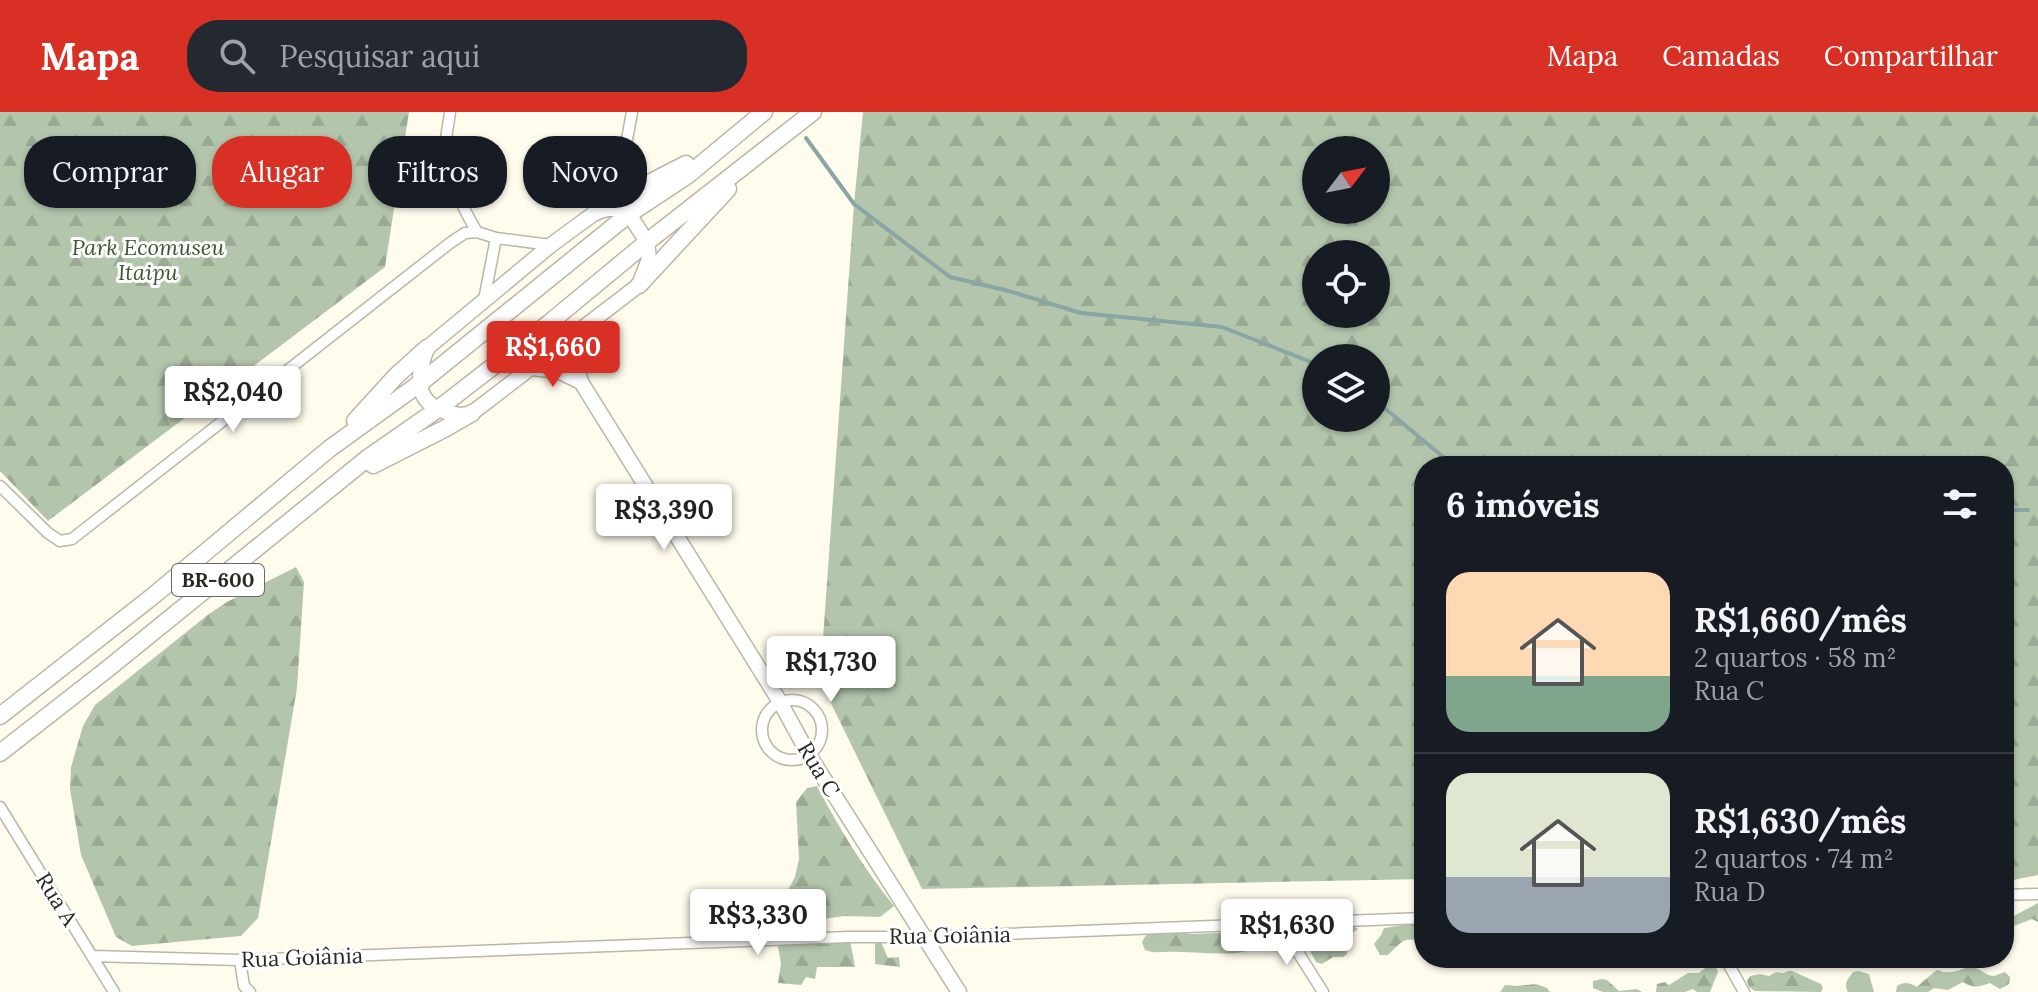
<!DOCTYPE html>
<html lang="pt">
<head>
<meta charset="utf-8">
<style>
  :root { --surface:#171b24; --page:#242831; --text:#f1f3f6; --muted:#9ea1a6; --line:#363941; --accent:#d93025 }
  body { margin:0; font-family:Lora,serif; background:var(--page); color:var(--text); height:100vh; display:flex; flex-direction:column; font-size:30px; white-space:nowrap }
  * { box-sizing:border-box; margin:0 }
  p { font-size:26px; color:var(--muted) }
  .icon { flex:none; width:44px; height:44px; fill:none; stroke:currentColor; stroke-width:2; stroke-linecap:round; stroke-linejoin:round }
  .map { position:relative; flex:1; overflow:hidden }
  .panel { position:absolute; left:1414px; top:344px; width:600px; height:512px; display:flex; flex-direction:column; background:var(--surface); border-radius:32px; box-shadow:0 2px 6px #0004 }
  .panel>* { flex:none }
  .top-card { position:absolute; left:24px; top:24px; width:760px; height:72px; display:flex; gap:16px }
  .needle { width:52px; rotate:58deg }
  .buttons { position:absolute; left:1302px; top:24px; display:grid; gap:16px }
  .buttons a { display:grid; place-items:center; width:88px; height:88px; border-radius:50%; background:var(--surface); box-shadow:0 2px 6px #0004; font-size:40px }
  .price { position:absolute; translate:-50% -68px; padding:0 18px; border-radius:8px; background:#fff; color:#222; font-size:26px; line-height:52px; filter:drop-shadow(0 2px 4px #0008) }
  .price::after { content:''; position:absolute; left:50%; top:48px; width:24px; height:18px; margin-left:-12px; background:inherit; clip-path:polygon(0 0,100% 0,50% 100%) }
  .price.active { background:var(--accent); color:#fff }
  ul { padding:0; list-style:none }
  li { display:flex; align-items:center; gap:24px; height:200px; padding:0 32px }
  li+li { border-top:2px solid var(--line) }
  li span { display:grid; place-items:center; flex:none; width:224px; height:160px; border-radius:24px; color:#555 }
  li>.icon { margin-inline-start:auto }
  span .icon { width:96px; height:96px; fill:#fffc; stroke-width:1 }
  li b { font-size:34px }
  h2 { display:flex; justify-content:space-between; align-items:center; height:96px; padding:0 32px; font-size:34px }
  .tag { padding:0 28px; border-radius:32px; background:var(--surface); box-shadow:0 2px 6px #0004; font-size:28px; line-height:72px }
  .tag.active { background:var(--accent); color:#fff }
  header { display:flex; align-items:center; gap:48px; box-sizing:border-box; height:112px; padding:0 40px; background:var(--accent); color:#fff }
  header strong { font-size:38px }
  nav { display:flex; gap:44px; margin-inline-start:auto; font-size:28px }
  .search { width:560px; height:72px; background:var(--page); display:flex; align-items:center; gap:20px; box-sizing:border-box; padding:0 28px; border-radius:32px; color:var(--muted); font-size:30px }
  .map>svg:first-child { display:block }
</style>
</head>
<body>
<header>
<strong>Mapa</strong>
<div class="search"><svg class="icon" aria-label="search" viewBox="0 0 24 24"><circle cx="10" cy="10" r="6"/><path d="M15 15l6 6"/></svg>Pesquisar aqui</div>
<nav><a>Mapa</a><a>Camadas</a><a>Compartilhar</a></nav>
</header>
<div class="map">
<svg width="2038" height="880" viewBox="0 0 2038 880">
  <defs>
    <pattern id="forest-firs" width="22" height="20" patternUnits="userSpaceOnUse" patternTransform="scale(2)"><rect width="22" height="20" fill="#b3c6ac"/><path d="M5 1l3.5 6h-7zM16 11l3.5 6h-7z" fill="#9aaa94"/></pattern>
  </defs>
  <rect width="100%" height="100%" fill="#fffbed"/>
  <!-- forest -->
  <path fill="url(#forest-firs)" fill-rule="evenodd" d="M0,0H409L385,155L48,409L0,359Z
    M863,0H2038V763L2004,770V354H1424V767L922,777L820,569L854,92ZM1316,38H1376V98H1316ZM1316,142H1376V202H1316ZM1316,246H1376V306H1316Z
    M296,455L304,470L297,576L258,806L241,824L132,834L116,825L81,743L70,677L71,655L83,614L95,593L209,502L227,490Z
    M817,674C839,716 864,757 894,794L880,805L844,804L790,812L778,797L795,765L799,747L796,690L807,676Z
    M2038,791V810L2032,807L2014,814L2004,815V803L2012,805Z
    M1424,810V831C1404,823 1402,830 1388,843H1380L1374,832L1381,823L1384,816Z
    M1343,813H1350L1358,817C1344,827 1349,828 1347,842L1343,845H1333L1322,852L1316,850L1306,831L1307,817C1322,813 1327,821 1343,813Z
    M1154,819L1193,822L1242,820L1257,829C1253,835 1250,839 1243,840C1218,844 1189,839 1164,840C1156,840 1153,841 1145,838L1142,830L1146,823Z
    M875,827L881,830L888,846L899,845L900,855L875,852Z
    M850,828L855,855H817L815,867L806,865L801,873L778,871L781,851L777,829Z
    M1710,852L1716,855L1718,860L1710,880H1697L1693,877L1685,880H1656L1657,872L1665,870L1669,873L1688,861H1699Z
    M1970,854C1977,855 1989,865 1994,864C1998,863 2001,861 2005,860L2010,865L2009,872L2000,877L1990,871C1978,875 1975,877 1963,870L1948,878L1934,876L1928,880H1896L1897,874C1905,869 1909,871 1917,875C1919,873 1935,859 1937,858C1939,858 1942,860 1944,860C1953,861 1961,858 1970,854Z
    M1788,859H1792L1821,872L1823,876L1821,880L1755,879L1749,875L1747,869L1750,864L1760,862L1769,864L1776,860L1784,861Z
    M1858,859L1869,862L1874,880H1848C1843,870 1848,868 1853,860Z
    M1602,867L1607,868L1619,879L1637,877L1642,880H1603L1593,876V869Z
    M1536,872L1547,876L1550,880H1500L1505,873L1517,874Z"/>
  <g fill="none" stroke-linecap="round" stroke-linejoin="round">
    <!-- stream -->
    <path stroke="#89a5a5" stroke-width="4" d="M806,26L854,92L950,165L1009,179L1081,201L1222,215L1316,252
      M1376,289L1454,354
      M2004,398H2028"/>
    <defs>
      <path id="street" d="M450,0C449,10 446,21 446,31C446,62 462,95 477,120
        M616,88L632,0
        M484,188L496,126
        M0,374L48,421L60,429L72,427L450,131L465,121L477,120L496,126L551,133
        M762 618a30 30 0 1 1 60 0a30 30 0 1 1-60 0Z
        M0,695L114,880
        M2004,783L2038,782
        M1280,812L1323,880
        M92,844L240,848L848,825H923L1424,806
        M1725,846L1744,880
        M240,848L244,874L250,880"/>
      <path id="secondary" d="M612,96L629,102L647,130L649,147L639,173L472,301C461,304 457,303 446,300C413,290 417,263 427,236L551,133L596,100Z
        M580,220C572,240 575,249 581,270L780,590L809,643L959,880
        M532,256L558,259L581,270"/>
      <path id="primary" d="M596,100L616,88L686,52
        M639,173L728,77
        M355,309L396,264L427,236
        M373,353L444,317L472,301
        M0,604L153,484L329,337L419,272L629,102L688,63L764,0
        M0,641L105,559L369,345L438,297L548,212L647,130L813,0"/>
    </defs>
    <!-- street casing -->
    <use href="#street" stroke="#bbb6a5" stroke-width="13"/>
    <!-- secondary casing -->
    <use href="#secondary" stroke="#bbb6a5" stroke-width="17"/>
    <!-- primary casing -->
    <use href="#primary" stroke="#bbb6a5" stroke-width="19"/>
    <!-- street -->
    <use href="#street" stroke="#fff" stroke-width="10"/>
    <!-- secondary -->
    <use href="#secondary" stroke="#fff" stroke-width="14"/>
    <!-- primary -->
    <use href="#primary" stroke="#fff" stroke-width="16"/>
  </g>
  <g text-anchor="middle" stroke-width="6" stroke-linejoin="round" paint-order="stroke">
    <!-- shield labels -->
    <rect fill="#fff" stroke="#6a6864" stroke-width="2" x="172" y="452" width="92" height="32" rx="6"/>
    <g font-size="20" font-weight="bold" fill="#2a2822">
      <text x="218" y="475">BR-600</text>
    </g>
    <!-- park labels -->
    <g font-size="22" font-style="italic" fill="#3b5931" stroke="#fff">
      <text x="148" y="143">Park Ecomuseu<tspan x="148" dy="25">Itaipu</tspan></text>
    </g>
    <!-- street labels -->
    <g font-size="22" fill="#2a2822" stroke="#fff">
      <text transform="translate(819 657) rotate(59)" y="8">Rua C</text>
      <text transform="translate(57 787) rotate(58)" y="8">Rua A</text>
      <text transform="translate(950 823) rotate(-1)" y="8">Rua Goiânia</text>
      <text transform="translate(302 845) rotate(-2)" y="8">Rua Goiânia</text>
    </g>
  </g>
</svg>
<div class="buttons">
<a><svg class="needle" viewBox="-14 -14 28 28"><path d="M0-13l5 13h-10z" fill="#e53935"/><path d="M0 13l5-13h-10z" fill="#9ea1a6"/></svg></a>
<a><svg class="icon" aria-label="locate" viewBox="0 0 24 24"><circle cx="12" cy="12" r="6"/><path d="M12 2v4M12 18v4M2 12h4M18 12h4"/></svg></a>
<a><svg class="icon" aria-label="layers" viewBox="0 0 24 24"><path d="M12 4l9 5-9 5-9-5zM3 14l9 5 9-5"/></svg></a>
</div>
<b class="price active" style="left:553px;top:277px">R$1,660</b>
<b class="price" style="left:233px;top:322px">R$2,040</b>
<b class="price" style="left:664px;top:440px">R$3,390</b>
<b class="price" style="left:831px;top:592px">R$1,730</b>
<b class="price" style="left:758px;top:845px">R$3,330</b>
<b class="price" style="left:1287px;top:855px">R$1,630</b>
<div class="top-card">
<a class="tag">Comprar</a>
<a class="tag active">Alugar</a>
<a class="tag">Filtros</a>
<a class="tag">Novo</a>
</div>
<section class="panel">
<h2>6 imóveis<svg class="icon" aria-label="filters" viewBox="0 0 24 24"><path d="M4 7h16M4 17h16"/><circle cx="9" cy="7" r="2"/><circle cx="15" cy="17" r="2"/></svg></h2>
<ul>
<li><span style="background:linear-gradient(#ffd9b3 65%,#7fa58c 0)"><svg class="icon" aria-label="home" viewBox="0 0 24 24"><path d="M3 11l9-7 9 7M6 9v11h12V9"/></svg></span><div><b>R$1,660/mês</b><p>2 quartos · 58 m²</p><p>Rua C</p></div></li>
<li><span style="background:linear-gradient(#dfe7d0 65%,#9aa5b1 0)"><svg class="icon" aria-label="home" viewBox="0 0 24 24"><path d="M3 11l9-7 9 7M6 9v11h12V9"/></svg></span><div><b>R$1,630/mês</b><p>2 quartos · 74 m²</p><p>Rua D</p></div></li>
</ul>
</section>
</div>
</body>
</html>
